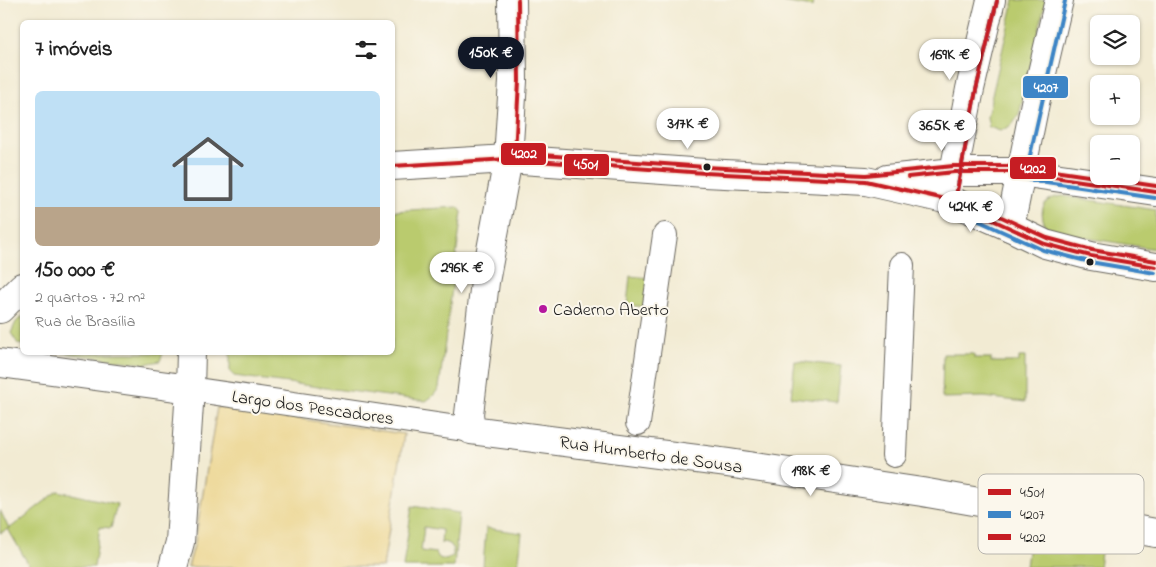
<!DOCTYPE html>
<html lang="pt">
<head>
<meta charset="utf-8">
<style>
  :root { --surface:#fff; --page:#f6f6f6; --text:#222; --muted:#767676; --accent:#111827 }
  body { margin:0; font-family:"Indie Flower",sans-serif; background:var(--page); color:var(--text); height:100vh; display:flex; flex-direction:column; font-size:19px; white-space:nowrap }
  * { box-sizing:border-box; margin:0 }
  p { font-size:16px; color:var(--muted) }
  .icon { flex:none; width:28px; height:28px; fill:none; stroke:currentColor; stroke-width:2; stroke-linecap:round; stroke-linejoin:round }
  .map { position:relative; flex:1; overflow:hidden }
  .side { position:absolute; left:20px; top:20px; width:375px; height:335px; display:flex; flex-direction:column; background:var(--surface); border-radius:8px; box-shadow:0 1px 4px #0004 }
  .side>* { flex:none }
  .controls { position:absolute; left:1090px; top:15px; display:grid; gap:10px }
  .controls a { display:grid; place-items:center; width:50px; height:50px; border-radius:8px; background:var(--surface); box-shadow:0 1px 4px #0004; font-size:25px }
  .price { position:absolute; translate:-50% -42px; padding:0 11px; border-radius:18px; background:#fff; color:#222; font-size:16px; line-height:32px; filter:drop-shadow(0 1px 2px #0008) }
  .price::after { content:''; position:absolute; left:50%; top:30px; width:15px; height:11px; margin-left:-8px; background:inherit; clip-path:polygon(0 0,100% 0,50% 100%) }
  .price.current { background:var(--accent); color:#fff }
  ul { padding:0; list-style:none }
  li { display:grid; align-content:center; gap:10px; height:265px; padding:0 15px }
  li span { display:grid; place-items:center; height:155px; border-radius:8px; color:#555 }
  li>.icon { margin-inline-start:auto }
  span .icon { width:90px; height:90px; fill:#fffc; stroke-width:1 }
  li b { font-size:21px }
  h2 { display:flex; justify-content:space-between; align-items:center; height:60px; padding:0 15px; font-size:21px }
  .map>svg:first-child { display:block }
</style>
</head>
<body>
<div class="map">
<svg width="1156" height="567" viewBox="0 0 1156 567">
  <rect width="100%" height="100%" fill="#fbf7ec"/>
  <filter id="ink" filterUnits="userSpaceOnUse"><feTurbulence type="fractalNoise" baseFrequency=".02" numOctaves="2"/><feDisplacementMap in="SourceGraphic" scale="10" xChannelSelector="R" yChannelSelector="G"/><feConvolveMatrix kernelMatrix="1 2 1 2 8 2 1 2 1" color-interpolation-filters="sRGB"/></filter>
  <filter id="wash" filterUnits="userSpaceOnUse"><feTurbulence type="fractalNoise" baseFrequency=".0096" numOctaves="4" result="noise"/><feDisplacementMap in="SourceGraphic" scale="20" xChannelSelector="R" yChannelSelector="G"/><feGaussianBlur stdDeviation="1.12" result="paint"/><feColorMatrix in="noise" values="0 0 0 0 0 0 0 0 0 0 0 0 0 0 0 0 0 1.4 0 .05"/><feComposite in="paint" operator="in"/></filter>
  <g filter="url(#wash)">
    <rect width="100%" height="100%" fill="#f2ebd3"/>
    <!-- green -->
    <path fill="#bacb6e" stroke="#6b7445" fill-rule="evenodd" d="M769,0H814L813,7Z
      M1014,0H1046L1019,115L1012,125L1000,131L989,127L987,117Z
      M1063,196L1156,210V249L1055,233L1047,230C1038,211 1041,198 1063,196Z
      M458,207L462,212L439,388L433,396L426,401L234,376L230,372V353L392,352L393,211Z
      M630,276L649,278L646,307L627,305Z
      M22,316V345L18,344L11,333L16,322Z
      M62,353H163L160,361L145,364Z
      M943,354H974V358H991V362H1019V357H1025V402L984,397L942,398Z
      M795,361L841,366L837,402L791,397Z
      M58,491L117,504L111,528L100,527L94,567H30L8,529L0,533V510L9,529Z
      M412,506L459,513L454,567H403ZM424,527L442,530L441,544L443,542L450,544L453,548V556L446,560L439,558L436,553L421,551Z
      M486,528L522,533L518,567H483Z
      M1030,536L1102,546L1099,567H1026Z"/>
    <!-- sand -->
    <path fill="#eeda9e" stroke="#857b5d" d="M217,407L404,434L383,567H188L195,542Z"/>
  </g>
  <g filter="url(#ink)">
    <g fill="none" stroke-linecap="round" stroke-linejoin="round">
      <defs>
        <path id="pedestrian" d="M190,389L471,430
          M638,423L665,235
          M894,455L902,265"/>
        <path id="minor" d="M512,0L513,81L508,159L485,282L469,414L471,430L728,463L922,492L1156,533
          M1020,172L1156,192
          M1010,227L1045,244L1091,256L1156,267
          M0,363L190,389
          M173,567L180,542L190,389L191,352"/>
        <path id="secondary" d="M392,166L508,159L705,173L866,181L949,200L1010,227L1035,103L1059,0
          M954,172L970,89L991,0
          M887,179L954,172H1020
          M0,309L22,287"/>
      </defs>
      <!-- pedestrian casing -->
      <use href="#pedestrian" stroke="#67645c" stroke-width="26"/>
      <!-- minor casing -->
      <use href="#minor" stroke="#67645c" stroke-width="30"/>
      <!-- secondary casing -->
      <use href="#secondary" stroke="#67645c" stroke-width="30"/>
      <!-- pedestrian -->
      <use href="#pedestrian" stroke="#fff" stroke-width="24"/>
      <!-- minor -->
      <use href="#minor" stroke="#fff" stroke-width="28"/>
      <!-- secondary -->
      <use href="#secondary" stroke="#fff" stroke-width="28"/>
      <defs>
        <path id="bus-1" d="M392,166L508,159L705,173L866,181L949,200L1045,244L1091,256L1156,267
          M908,177L954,172H1020L1156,192"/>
        <path id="bus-2" d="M1026,173L1065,1
          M1019,178L1155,198
          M955,201L976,90L997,1
          M946,206L1043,250L1090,262L1155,273"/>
        <path id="bus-3" d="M518,0L519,81L515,153L705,167L866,175L953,166H1020L1156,186
          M997,1L976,90L956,196L1047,238L1092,250L1156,261"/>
      </defs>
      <!-- bus-1 casing -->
      <use href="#bus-1" stroke="#fbf7ec" stroke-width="8"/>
      <!-- bus-2 casing -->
      <use href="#bus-2" stroke="#fbf7ec" stroke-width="8"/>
      <!-- bus-3 casing -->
      <use href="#bus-3" stroke="#fbf7ec" stroke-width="8"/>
      <!-- bus-1 -->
      <use href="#bus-1" stroke="#c61d23" stroke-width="4"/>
      <!-- bus-2 -->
      <use href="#bus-2" stroke="#3d85c6" stroke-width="4"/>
      <!-- bus-3 -->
      <use href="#bus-3" stroke="#c61d23" stroke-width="4"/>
    </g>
  </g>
  <!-- markers -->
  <g fill="#1c1c1c" stroke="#fbf7ec" stroke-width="2">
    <circle cx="707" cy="167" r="4.5"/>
    <circle cx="1090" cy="262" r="4.5"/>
  </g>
  <circle fill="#b5179e" stroke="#fbf7ec" stroke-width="2" cx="543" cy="309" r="5"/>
  <g text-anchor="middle" stroke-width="4" stroke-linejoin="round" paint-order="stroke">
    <!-- poi labels -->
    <g font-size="18" fill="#1c1c1c" stroke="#fbf7ec" text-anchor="start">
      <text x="553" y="315">Caderno Aberto</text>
    </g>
    <!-- street labels -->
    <g font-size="18" fill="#1c1c1c" stroke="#fbf7ec">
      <text transform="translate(313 407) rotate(8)" y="6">Largo dos Pescadores</text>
      <text transform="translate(651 454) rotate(8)" y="6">Rua Humberto de Sousa</text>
    </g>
  </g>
  <!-- legend -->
  <rect x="978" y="474" width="166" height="80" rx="8" fill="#fbf7ec" stroke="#b8b5ae" stroke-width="1"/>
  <rect x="988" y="489" width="23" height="6" fill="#c61d23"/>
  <rect x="988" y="511" width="23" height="7" fill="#3d85c6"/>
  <rect x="988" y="534" width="23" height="6" fill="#c61d23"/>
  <g font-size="14" fill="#1c1c1c">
    <text x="1020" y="497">4501</text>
    <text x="1020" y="519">4207</text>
    <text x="1020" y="542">4202</text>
  </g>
  <g stroke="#fbf7ec" stroke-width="2">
    <rect x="1022" y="75" width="47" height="24" rx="5" fill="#3d85c6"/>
    <rect x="500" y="142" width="47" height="24" rx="5" fill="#c61d23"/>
    <rect x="563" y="153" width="47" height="24" rx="5" fill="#c61d23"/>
    <rect x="1009" y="156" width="48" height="24" rx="5" fill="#c61d23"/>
  </g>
  <g font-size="14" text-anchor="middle" font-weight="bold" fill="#fff">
    <text x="1046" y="92">4207</text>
    <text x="524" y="158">4202</text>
    <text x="586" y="169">4501</text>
    <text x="1033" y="173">4202</text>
  </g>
</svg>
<div class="controls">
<a><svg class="icon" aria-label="layers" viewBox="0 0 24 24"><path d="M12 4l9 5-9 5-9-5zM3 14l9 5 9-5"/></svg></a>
<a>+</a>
<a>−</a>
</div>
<b class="price current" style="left:491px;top:79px">150K €</b>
<b class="price" style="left:950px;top:81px">169K €</b>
<b class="price" style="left:688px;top:150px">317K €</b>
<b class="price" style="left:942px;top:152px">365K €</b>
<b class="price" style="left:971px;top:233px">424K €</b>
<b class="price" style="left:462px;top:294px">296K €</b>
<b class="price" style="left:811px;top:497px">198K €</b>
<section class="side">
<h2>7 imóveis<svg class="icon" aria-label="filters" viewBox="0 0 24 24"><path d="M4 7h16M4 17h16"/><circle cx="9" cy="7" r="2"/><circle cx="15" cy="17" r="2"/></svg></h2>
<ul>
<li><span style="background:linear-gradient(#bfe0f5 75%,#b9a48a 0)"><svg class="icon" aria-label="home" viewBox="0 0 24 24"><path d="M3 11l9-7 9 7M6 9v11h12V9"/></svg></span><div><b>150 000 €</b><p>2 quartos · 72 m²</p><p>Rua de Brasília</p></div></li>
</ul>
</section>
</div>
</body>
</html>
